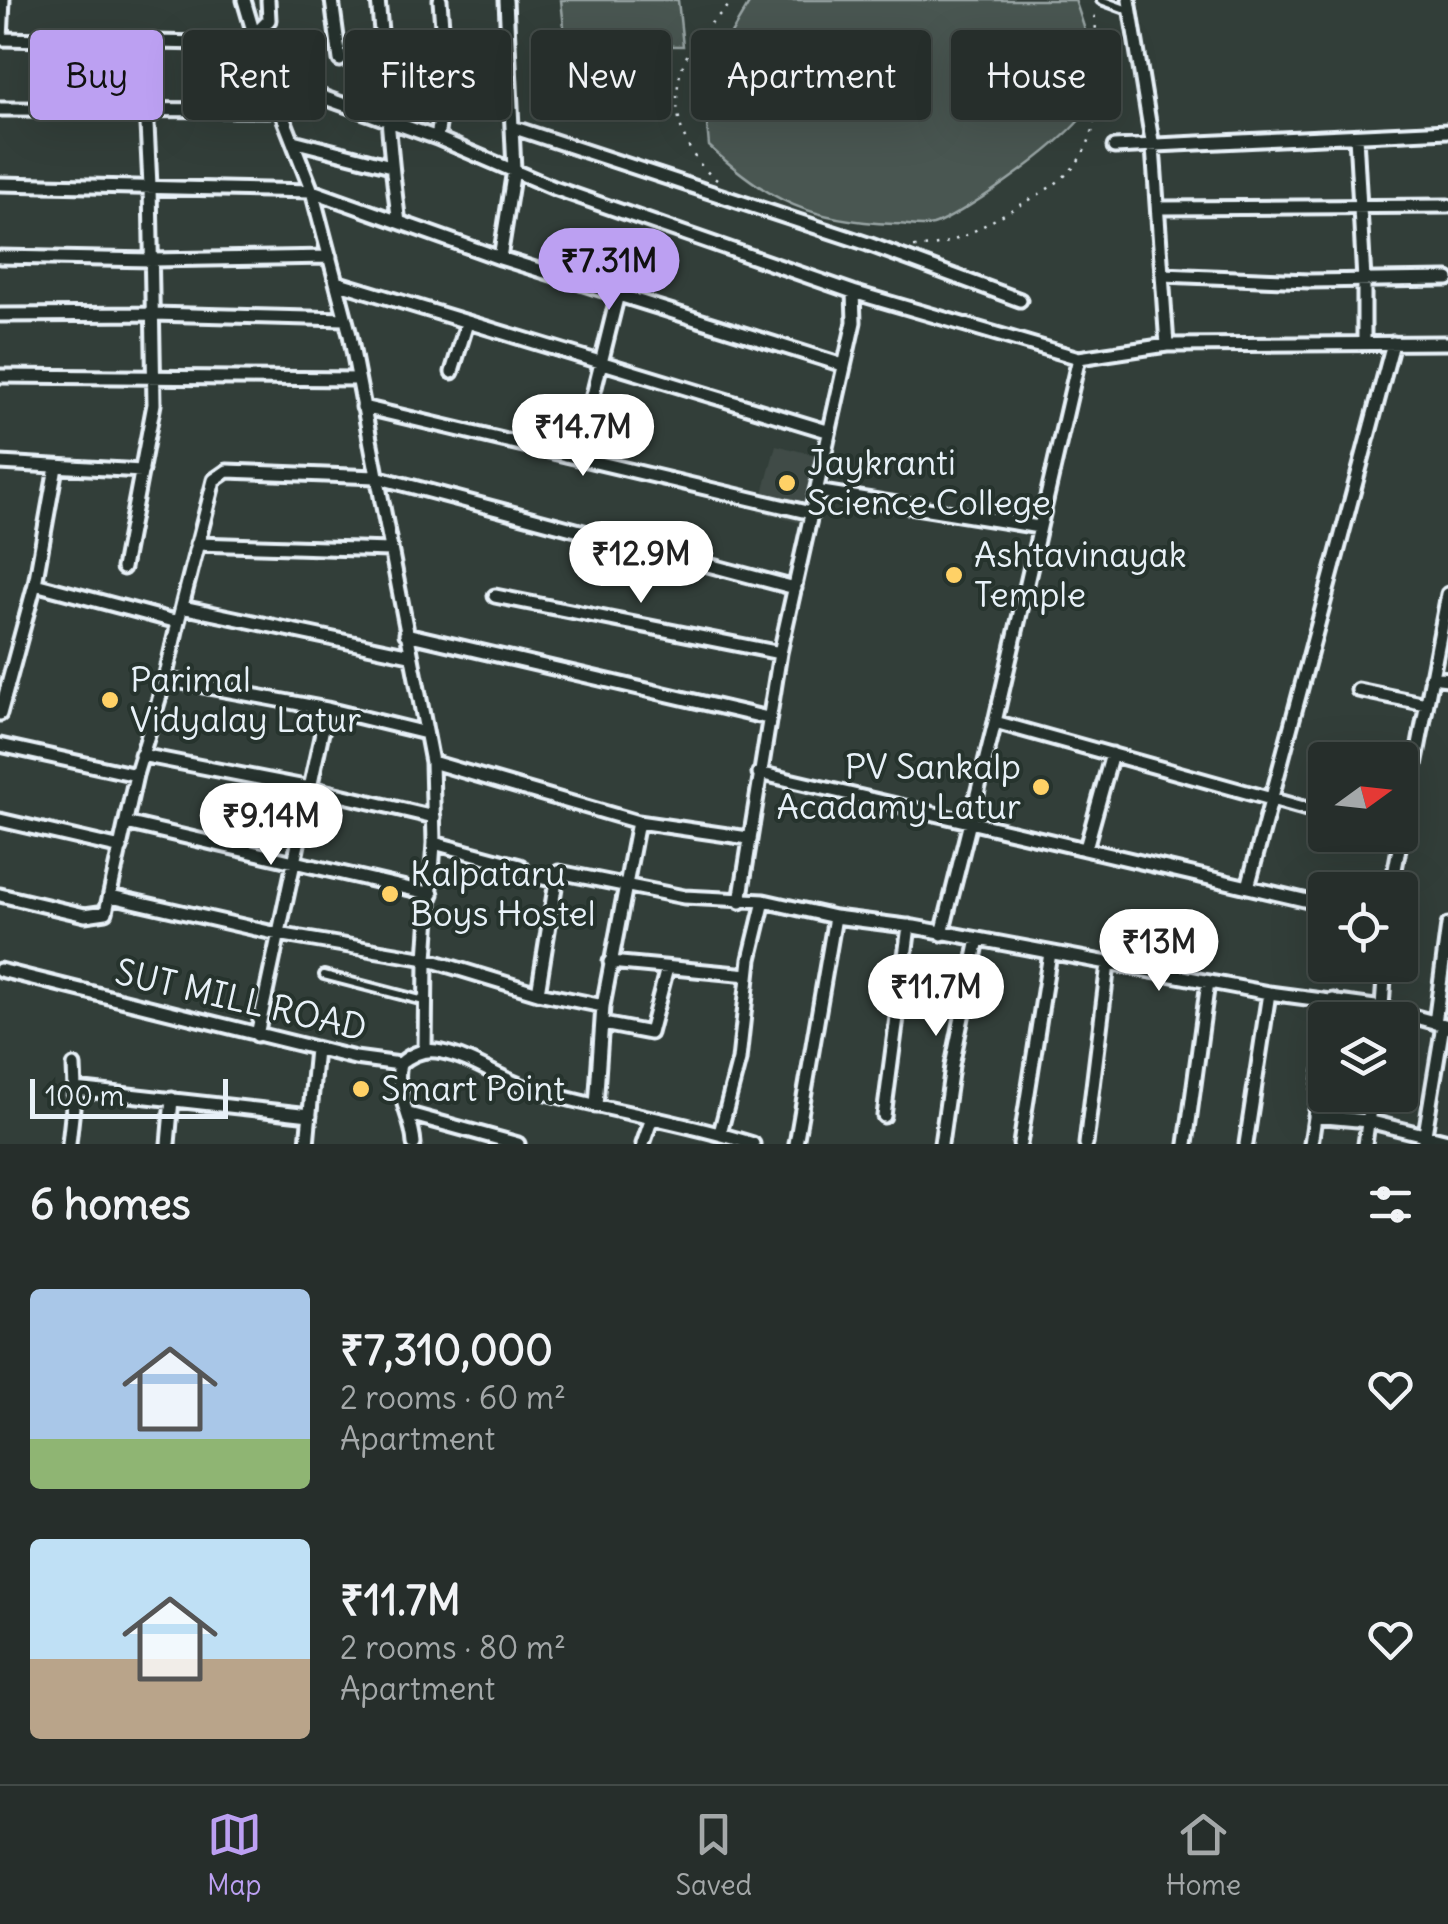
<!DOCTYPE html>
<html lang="en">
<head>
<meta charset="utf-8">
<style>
  :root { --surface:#262e2b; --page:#323a37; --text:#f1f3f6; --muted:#a4a8a9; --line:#424a47; --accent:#bca0f2 }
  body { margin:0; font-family:Delius,sans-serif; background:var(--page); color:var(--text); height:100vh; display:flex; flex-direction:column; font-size:38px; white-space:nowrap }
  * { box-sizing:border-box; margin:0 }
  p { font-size:32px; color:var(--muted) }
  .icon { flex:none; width:55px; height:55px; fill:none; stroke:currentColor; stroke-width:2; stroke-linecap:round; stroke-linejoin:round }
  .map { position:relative; height:1144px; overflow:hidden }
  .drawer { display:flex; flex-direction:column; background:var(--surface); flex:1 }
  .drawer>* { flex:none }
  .hud { position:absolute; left:30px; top:30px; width:1390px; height:90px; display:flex; gap:20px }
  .needle { width:65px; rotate:75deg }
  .controls { position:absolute; left:1308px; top:742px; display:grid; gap:20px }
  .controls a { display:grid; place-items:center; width:110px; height:110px; border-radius:10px; background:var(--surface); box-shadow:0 10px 40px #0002,0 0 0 2px var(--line); font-size:50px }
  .scale { position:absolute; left:30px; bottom:25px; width:198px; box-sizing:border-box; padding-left:10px; border:5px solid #e8f1f8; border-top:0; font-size:28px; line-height:35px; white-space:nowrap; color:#e8f1f8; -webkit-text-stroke:8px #26332d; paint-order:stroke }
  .price { position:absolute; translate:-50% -85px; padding:0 22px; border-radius:35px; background:#fff; color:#222; font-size:32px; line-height:65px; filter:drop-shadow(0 2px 5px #0008) }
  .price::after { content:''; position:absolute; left:50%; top:60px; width:30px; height:22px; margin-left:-15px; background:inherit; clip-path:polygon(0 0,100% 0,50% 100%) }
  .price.active { background:var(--accent); color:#111 }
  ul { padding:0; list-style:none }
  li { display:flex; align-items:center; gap:30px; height:250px; padding:0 30px }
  li span { display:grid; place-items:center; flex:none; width:280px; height:200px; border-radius:10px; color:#555 }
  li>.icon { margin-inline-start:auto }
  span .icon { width:120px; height:120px; fill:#fffc; stroke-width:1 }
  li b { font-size:42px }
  h2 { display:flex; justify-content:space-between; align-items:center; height:120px; padding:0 30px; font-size:42px }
  .tag { padding:0 35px; border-radius:10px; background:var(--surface); box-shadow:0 10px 40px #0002,0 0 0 2px var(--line); font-size:35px; line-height:90px }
  .tag.active { background:var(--accent); color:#111 }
  .menu { display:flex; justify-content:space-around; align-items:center; height:140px; border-top:2px solid var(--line); background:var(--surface); font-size:28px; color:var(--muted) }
  .menu a { display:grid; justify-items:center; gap:5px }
  .menu .active { color:var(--accent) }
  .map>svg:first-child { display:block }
</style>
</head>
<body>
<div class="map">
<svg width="1448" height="1144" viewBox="0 0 1448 1144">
  <rect width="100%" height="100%" fill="#323e39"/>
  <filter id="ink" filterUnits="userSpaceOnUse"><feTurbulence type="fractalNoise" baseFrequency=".01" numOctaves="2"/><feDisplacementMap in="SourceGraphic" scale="20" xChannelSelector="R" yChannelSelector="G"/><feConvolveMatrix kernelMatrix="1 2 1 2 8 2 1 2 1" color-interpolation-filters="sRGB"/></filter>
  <g filter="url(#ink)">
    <!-- built -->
    <path fill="#3f4b46" d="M776,445L814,455L801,523L758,512Z"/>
    <!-- green -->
    <path fill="#495651" stroke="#98a4a4" stroke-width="2.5" d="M561,0H678L683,46L566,45Z
      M751,0H1075C1086,33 1101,69 1090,104C1080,134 963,215 933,225C922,228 906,224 894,224C812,221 769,202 709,146L703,81Z"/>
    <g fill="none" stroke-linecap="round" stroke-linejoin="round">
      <defs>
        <path id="service" d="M1101,0L1131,11
          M324,975L424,1001"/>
        <path id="minor" d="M244,0L264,68L312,191L350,335L432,762L434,843L426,959L425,1051
          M332,0L340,60
          M378,0C386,74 388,149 399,222
          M506,0L514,170L500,258L843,365
          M1129,0L1153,147L1167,345
          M254,35L269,20L268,0
          M0,39L256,44
          M1,39L3,0
          M264,68L314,94L437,138L554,188L853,292L1079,358L1167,345L1448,343
          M0,109L281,110
          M512,127L868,244L1020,300
          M1356,136L1364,280V343
          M437,138L446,79L440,0
          M293,141L391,166
          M1114,147L1448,131
          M0,184L312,191L500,258
          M1159,208L1448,206
          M0,257L152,260L330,257
          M1163,275L1309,281L1448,279
          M336,282L827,431
          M0,315L153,314L345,319
          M452,372L467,323
          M0,376L358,379
          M363,407L811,513
          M578,456L618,294
          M0,463L142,471
          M816,491L1039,527
          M197,544L390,550
          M123,568L154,404L150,186L143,42
          M35,584L178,622L214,480L227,471L376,477L795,588
          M495,596L780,653
          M182,607L410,655
          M406,634L768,718
          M1431,677L1448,679
          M165,679L327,709L426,733
          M1358,690L1426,704
          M0,714L35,584L56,467
          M995,722L1325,814
          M0,745L136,775
          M141,755L310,788L434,817
          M432,762L638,822L748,838
          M759,773L1325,905
          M0,820L121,848
          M126,823L432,894
          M434,843L520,866L525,874L556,881L559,872L684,897L764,901L835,917L914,927L1269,993L1383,1008L1448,1026
          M1086,848L1112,754
          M1248,887L1393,343
          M1391,890L1448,594
          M0,895L85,915L106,912L136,775L165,679L178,622
          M111,896L278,934L426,959L538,993L556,881
          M740,902L780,653L854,322L853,292
          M942,934L995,722L1079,358
          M610,962L748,975
          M0,970L355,1058L400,1064C412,1053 426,1048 442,1052C474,1058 503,1082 535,1090C607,1111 682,1121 753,1144
          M538,993L603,1006
          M1330,1020L1333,1000
          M1381,1020L1385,965
          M1435,1023L1448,925
          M603,1024L650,1033L667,968
          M257,1035L327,709
          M400,1064C393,1092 413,1116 414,1144
          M75,1089L310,1115
          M596,1106L603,1006L638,822
          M409,1114L518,1144
          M884,1116L909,926
          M1315,1116L1368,1121L1448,1141
          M720,1133L739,1060L750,959L764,901
          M1424,1140L1443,1025
          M69,1144L75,1089L74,1066
          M168,1144L172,1099
          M307,1144L316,1049
          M643,1144L652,1118
          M796,1144L835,917
          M941,1144L952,1066L978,939
          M1020,1144L1050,953
          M1086,1144L1108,964
          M1186,1144L1208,982
          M1246,1144L1269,993
          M1311,1144L1325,1051
          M1365,1144L1372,1095"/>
      </defs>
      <!-- service casing -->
      <use href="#service" stroke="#e8f1f8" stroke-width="14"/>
      <!-- minor casing -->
      <use href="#minor" stroke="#e8f1f8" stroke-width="19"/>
      <!-- path -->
      <path stroke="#e8f1f8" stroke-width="2.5" stroke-dasharray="2.5 8" stroke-linecap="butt" d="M717,180C677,151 664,90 692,47C703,30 720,14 735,0
        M914,247C947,248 971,233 999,217C1023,203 1051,190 1070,171C1110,128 1098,60 1094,8"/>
      <!-- service -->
      <use href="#service" stroke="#26332d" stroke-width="6"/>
      <!-- minor -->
      <use href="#minor" stroke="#26332d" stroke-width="11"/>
    </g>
  </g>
  <!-- markers -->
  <g fill="#ffd166" stroke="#26332d" stroke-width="4">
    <circle cx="787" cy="483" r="10"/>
    <circle cx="954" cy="575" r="10"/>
    <circle cx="110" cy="700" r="10"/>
    <circle cx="1041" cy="787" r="10"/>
    <circle cx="390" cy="894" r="10"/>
    <circle cx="361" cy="1089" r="10"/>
  </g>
  <g text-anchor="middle" stroke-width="8" stroke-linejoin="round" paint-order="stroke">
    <!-- poi labels -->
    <g font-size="35" fill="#e8f1f8" stroke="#26332d" text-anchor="start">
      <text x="807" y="475">Jaykranti<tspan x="807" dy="40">Science College</tspan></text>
      <text x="974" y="567">Ashtavinayak<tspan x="974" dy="40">Temple</tspan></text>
      <text x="130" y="692">Parimal<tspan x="130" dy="40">Vidyalay Latur</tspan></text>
      <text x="1021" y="779" text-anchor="end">PV Sankalp<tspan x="1021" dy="40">Acadamy Latur</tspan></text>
      <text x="410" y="886">Kalpataru<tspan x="410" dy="40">Boys Hostel</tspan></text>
      <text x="381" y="1101">Smart Point</text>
    </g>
    <!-- street labels -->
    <g font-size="35" fill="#e8f1f8" stroke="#26332d">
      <text transform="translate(241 1000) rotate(13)" y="12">SUT MILL ROAD</text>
    </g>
  </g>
</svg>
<div class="controls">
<a><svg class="needle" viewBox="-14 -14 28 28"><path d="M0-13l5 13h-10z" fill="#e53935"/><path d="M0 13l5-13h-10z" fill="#a4a8a9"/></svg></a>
<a><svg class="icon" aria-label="locate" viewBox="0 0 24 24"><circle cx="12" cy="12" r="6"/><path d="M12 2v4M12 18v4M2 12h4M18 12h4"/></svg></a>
<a><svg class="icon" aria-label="layers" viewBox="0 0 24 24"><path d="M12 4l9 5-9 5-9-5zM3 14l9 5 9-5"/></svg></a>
</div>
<div class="scale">100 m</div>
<b class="price active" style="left:609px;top:313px">₹7.31M</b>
<b class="price" style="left:583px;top:479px">₹14.7M</b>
<b class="price" style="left:641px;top:606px">₹12.9M</b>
<b class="price" style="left:271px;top:868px">₹9.14M</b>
<b class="price" style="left:1159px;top:994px">₹13M</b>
<b class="price" style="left:936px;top:1039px">₹11.7M</b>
<div class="hud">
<a class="tag active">Buy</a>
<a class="tag">Rent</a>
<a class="tag">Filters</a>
<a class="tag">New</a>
<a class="tag">Apartment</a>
<a class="tag">House</a>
</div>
</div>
<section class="drawer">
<h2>6 homes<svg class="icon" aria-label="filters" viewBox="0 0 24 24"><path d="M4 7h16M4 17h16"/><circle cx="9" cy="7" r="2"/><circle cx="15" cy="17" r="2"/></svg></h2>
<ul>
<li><span style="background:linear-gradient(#a9c7e8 75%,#8fb573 0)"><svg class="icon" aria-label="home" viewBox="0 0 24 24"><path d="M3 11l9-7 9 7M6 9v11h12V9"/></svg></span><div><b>₹7,310,000</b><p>2 rooms · 60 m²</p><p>Apartment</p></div><svg class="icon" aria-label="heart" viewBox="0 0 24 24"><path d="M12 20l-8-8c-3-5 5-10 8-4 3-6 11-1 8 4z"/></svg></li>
<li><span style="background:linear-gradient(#bfe0f5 60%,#b9a48a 0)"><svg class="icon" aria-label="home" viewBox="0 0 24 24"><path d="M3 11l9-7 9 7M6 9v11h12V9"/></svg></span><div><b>₹11.7M</b><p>2 rooms · 80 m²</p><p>Apartment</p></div><svg class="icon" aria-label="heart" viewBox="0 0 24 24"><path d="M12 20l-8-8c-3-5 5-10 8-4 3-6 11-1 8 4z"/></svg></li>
</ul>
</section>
<nav class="menu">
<a class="active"><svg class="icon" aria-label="map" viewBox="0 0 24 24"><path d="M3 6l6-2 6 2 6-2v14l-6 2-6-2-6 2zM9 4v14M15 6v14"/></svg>Map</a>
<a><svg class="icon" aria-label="saved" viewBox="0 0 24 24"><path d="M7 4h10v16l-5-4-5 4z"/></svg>Saved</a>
<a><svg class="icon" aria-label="home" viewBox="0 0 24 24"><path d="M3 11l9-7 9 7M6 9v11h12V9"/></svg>Home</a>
</nav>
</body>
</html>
